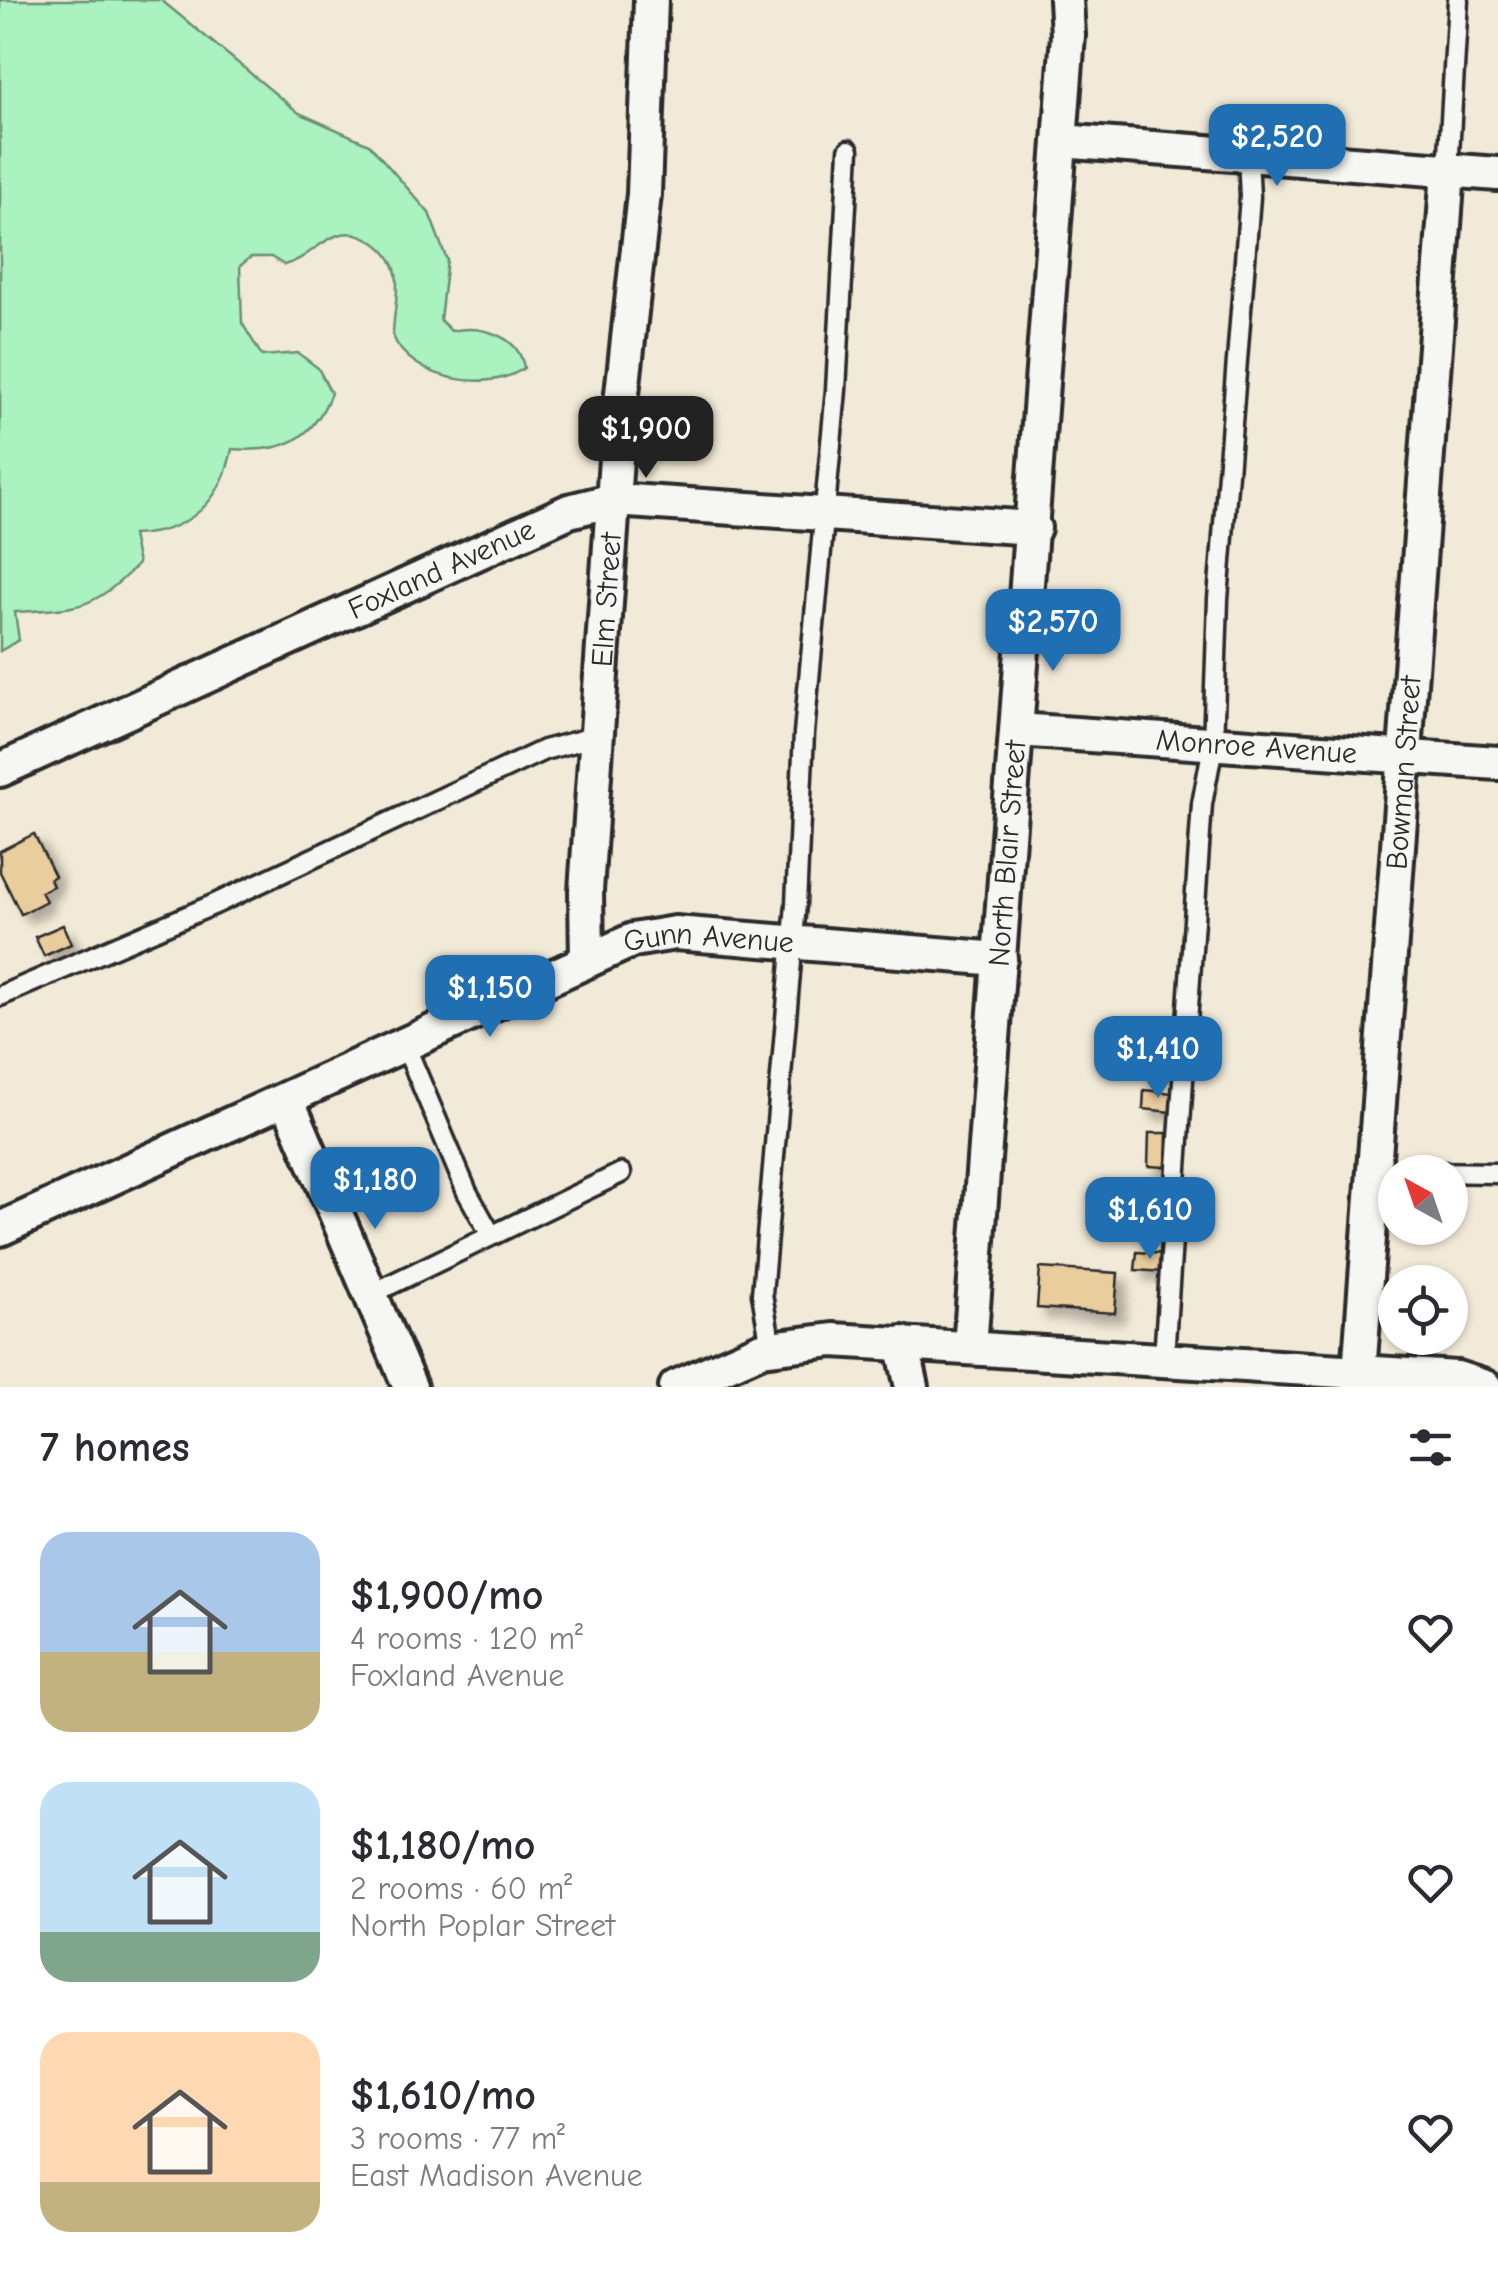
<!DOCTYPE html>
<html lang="en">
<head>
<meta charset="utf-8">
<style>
  :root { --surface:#fff; --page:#f2f2f3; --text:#2b2b33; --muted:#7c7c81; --accent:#1f6fb2 }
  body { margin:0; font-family:"Comic Neue",sans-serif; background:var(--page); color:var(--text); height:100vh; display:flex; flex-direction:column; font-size:38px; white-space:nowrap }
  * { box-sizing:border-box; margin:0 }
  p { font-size:32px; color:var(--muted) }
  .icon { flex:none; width:55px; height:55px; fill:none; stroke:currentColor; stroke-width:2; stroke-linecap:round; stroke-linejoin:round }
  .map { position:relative; height:1387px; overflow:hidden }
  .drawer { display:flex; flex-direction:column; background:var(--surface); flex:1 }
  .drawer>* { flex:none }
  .needle { width:65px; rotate:320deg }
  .controls { position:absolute; left:1378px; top:1155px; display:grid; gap:20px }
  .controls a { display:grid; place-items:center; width:90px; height:90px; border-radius:50%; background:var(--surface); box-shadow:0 2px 8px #0004; font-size:50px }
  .price { position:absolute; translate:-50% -85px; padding:0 22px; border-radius:20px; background:var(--accent); color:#fff; font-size:32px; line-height:65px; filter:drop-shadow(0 2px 5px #0008) }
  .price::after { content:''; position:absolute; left:50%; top:60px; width:30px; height:22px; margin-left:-15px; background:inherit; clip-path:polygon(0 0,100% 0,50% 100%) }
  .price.active { background:#222; color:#fff }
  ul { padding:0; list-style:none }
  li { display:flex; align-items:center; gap:30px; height:250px; padding:0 40px }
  li span { display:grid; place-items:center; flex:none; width:280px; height:200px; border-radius:30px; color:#555 }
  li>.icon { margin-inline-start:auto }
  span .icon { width:120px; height:120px; fill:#fffc; stroke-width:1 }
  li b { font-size:42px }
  h2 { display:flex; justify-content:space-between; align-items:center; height:120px; padding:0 40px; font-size:42px }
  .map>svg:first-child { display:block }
</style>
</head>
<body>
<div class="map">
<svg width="1498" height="1387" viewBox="0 0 1498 1387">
  <defs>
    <filter id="shadow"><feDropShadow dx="9" dy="9" stdDeviation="5" flood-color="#0004"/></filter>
  </defs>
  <rect width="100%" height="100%" fill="#f2ead8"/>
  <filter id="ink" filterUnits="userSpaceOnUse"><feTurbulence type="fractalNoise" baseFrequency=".01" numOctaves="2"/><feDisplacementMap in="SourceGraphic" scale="20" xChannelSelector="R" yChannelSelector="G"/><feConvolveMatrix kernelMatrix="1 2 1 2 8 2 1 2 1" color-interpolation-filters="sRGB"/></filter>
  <g filter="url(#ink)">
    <!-- green -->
    <path fill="#aaf2bf" stroke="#6a8e75" stroke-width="2.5" d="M0,0H161L299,113L369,144L429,213L447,260L440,320L451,331C479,325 519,334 524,368C488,394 410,379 393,336C393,301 410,267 375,243C364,235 351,231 338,235C318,242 307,259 284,265L271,257H251L240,266L242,323L262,356L298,353L318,368L331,393C312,442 282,453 232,449C221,504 187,533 132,535L138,564C93,611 77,608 15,612L19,640L0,651Z"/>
    <!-- building -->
    <path fill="#eacd9d" stroke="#2b2b2b" stroke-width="2.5" filter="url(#shadow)" d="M34,834L55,876L50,879L53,886L41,892L46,901L21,914L0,872V851Z
      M63,925L71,944L44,956L35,937Z
      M1144,1090L1173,1093L1171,1112L1143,1109Z
      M1149,1133H1167L1166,1167L1148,1166Z
      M1137,1252L1166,1254L1164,1272L1135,1270Z
      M1040,1268L1118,1273L1115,1313L1037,1308Z"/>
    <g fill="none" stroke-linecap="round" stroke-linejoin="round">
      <defs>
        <path id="service" d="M1448,171L1458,0
          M0,996L215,904L544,750L597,736
          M405,1045L467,1192L491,1235
          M1374,1171L1406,1172
          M1426,1172L1498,1173
          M369,1295L621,1173
          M771,1347L762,1294L796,904L804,733L836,390L849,150
          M1164,1357L1202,804L1213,746L1218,599L1250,197L1248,155"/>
        <g id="minor">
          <path d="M1061,141L1498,174"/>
          <path id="s1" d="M1017,730L1498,763"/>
          <path id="s2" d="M0,770L569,511L614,500L1034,528"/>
          <path id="s3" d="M587,961L586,891L618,430L644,194L651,0"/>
          <path d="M287,1099L410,1387"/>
          <path id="s4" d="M0,1229L633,940L675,933L1000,959"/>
          <path d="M902,1343L912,1387"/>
          <path id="s5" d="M970,1347L1068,35L1066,0"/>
          <path id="s6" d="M1359,1373L1448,171"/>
          <path d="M676,1387L762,1349L833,1340L1457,1378L1485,1387"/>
        </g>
      </defs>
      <!-- service casing -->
      <use href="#service" stroke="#2b2b2b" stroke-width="25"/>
      <!-- minor casing -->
      <use href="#minor" stroke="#2b2b2b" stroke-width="40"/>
      <!-- service -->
      <use href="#service" stroke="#f6f6f2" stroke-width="18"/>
      <!-- minor -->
      <use href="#minor" stroke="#f6f6f2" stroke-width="32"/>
    </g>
  </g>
  <g text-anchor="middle" stroke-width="8" stroke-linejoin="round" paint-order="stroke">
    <!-- street labels -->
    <g font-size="30" fill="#2b2b2b" stroke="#f6f6f2">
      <text dy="10" stroke="none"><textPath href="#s2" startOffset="485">Foxland Avenue</textPath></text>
      <text dy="10" stroke="none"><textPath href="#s3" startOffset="362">Elm Street</textPath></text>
      <text dy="10" stroke="none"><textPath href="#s1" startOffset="240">Monroe Avenue</textPath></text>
      <text dy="10" stroke="none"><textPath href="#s6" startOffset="602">Bowman Street</textPath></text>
      <text dy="10" stroke="none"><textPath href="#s5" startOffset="495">North Blair Street</textPath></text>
      <text dy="10" stroke="none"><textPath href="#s4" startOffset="772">Gunn Avenue</textPath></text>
    </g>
  </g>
</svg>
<div class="controls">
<a><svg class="needle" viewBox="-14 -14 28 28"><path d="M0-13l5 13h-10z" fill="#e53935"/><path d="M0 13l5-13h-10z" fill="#7c7c81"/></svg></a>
<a><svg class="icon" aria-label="locate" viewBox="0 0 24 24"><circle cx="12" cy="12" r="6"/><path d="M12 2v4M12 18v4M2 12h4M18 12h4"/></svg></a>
</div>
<b class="price" style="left:1277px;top:189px">$2,520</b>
<b class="price active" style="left:646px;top:481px">$1,900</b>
<b class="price" style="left:1053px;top:674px">$2,570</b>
<b class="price" style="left:490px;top:1040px">$1,150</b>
<b class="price" style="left:1158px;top:1101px">$1,410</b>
<b class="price" style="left:375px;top:1232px">$1,180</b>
<b class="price" style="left:1150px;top:1262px">$1,610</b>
</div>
<section class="drawer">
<h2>7 homes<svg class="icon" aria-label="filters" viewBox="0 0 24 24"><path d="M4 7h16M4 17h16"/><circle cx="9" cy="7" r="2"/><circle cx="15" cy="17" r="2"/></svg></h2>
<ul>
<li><span style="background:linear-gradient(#a9c7e8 60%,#c2b280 0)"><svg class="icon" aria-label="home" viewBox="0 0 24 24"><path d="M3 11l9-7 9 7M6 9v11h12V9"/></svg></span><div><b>$1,900/mo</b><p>4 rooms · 120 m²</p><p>Foxland Avenue</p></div><svg class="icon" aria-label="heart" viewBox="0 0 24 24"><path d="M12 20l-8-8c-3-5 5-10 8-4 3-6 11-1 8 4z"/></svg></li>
<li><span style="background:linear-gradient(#bfe0f5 75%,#7fa58c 0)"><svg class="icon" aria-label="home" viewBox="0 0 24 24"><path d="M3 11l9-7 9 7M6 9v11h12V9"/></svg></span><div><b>$1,180/mo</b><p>2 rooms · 60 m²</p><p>North Poplar Street</p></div><svg class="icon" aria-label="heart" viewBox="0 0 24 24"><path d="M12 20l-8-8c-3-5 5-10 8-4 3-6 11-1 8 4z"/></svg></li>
<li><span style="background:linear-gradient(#ffd9b3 75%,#c2b280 0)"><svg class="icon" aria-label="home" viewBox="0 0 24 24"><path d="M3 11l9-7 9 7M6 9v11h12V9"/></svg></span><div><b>$1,610/mo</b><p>3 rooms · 77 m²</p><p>East Madison Avenue</p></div><svg class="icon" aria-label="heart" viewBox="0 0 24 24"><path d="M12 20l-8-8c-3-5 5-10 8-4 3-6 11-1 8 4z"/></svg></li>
</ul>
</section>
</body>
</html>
